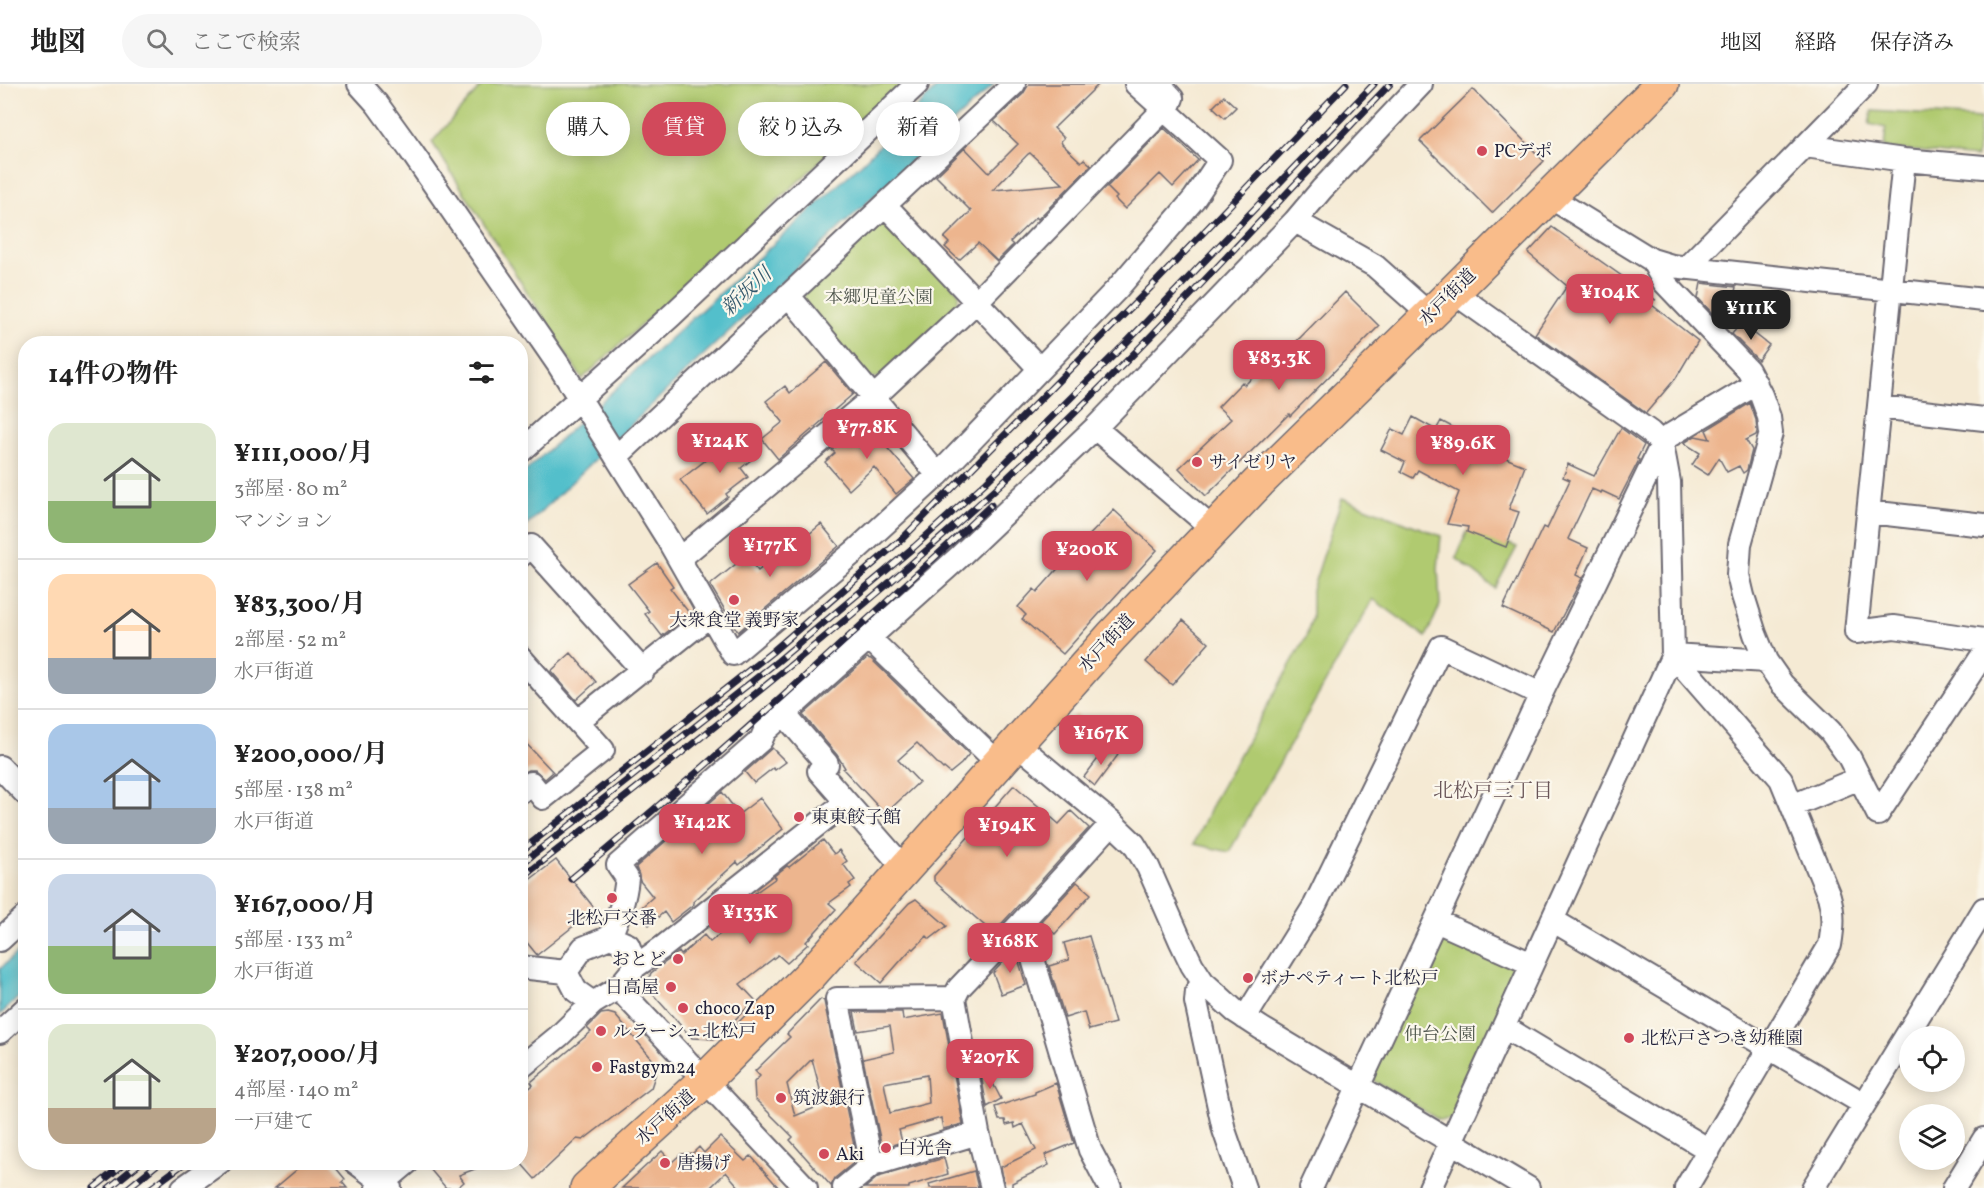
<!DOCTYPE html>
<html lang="ja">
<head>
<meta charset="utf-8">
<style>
  :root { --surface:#fff; --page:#f6f6f6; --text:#222; --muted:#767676; --line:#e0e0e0; --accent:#d1495b }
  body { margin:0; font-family:Vollkorn,"Noto Serif JP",serif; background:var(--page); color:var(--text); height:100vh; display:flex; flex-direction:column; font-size:22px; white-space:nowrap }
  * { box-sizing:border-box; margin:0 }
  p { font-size:20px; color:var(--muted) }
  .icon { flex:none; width:33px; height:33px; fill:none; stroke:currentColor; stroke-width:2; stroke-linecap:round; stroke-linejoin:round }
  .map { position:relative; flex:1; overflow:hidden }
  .panel { position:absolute; left:18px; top:252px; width:510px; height:834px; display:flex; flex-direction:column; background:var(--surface); border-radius:24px; box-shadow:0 3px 15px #0003 }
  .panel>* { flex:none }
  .guide { position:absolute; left:546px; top:18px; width:570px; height:54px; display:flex; gap:12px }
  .fabs { position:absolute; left:1899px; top:942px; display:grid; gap:12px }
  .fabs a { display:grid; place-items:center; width:66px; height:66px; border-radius:50%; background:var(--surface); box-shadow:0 3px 15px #0003; font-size:30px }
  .price { position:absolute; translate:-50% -51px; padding:0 14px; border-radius:12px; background:var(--accent); color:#fff; font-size:20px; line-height:39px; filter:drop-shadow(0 2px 3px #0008) }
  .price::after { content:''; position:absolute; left:50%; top:36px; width:18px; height:14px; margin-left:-9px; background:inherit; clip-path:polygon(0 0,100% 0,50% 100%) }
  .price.selected { background:#222; color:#fff }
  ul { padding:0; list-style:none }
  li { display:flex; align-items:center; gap:18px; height:150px; padding:0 30px }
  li+li { border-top:2px solid var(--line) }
  li span { display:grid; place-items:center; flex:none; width:168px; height:120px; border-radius:18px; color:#555 }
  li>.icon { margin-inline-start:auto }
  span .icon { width:72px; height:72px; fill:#fffc; stroke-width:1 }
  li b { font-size:26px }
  h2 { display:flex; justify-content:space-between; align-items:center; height:72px; padding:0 30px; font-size:26px }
  .pill { padding:0 21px; border-radius:27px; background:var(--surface); box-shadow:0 3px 15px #0003; font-size:21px; line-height:54px }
  .pill.selected { background:var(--accent); color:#fff }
  header { display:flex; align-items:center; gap:36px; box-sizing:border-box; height:84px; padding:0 30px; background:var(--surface); border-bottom:2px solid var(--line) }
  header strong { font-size:28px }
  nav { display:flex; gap:33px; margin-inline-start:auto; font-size:21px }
  .search { width:420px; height:54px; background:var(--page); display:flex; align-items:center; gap:15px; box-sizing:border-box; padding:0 21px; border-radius:33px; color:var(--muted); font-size:22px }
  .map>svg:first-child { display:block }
</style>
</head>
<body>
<header>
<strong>地図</strong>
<div class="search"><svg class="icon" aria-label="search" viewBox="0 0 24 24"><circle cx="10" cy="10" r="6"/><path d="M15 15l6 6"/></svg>ここで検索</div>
<nav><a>地図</a><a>経路</a><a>保存済み</a></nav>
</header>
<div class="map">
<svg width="1984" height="1104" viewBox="0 0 1984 1104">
  <rect width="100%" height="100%" fill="#fbf7ec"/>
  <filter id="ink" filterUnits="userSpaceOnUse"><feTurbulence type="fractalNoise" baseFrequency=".0167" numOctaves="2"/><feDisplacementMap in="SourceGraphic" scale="12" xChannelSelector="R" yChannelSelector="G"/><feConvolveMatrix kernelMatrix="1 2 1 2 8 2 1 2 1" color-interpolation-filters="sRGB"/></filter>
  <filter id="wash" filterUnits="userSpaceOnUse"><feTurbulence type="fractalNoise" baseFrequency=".008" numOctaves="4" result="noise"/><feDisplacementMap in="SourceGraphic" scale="24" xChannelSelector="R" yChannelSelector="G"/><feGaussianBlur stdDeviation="1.35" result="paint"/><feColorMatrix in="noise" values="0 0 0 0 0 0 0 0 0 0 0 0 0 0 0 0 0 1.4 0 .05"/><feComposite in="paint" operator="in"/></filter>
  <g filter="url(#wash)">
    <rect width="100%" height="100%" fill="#f5ead4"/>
    <!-- green -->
    <path fill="#b0ca70" stroke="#697656" stroke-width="1.5" d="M483,0H905L582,295L432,58Z
      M1872,27L1980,34L1977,73L1884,64L1886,44L1869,40Z
      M876,136H891L959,209L957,221L880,294L865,293L804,218L805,201Z
      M1342,414L1441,452L1438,484L1440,521L1426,553L1373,515L1229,768L1194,760L1214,716L1306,553L1312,534V506Z
      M1469,443L1517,463L1495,504L1456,474Z
      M1435,849L1520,886L1453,1035L1439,1036L1374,997L1371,990Z"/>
    <!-- water -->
    <path fill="#52bfcb" stroke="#3a7083" stroke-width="1.5" d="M940,0H994L697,277L521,447V391L862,79Z
      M25,861V907L0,931V885Z"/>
    <g id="blocks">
      <!-- building -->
      <path fill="#edb58e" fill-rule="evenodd" d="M1029,0H1099L1054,44L1064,54L1061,57L1062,60L1081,78L1084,75L1091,81L1038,135L1036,133L1010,158L1013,161L997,177L978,159L959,176L945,163L949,159L944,154L971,127L936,92L965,64L989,89L1018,60L994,37L1023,10ZM1030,69L1063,100L993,106L1028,70Z
        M1473,5L1544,77L1492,129L1420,57Z
        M1224,12L1236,23L1225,34L1213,23Z
        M1164,44L1198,76L1173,103L1160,90L1125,125L1115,115L1117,113L1107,103Z
        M1552,143L1656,216L1643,214L1698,257L1676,294L1646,329L1535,250L1567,202L1528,169Z
        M1701,199L1736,203L1730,234L1714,231L1698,214Z
        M1345,208L1379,242L1290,332L1289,330L1206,412L1179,384L1231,335L1218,323L1242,298L1245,301L1286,259L1291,263Z
        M1741,239L1769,261L1758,276L1732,250Z
        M826,278L853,310L778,375L762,355L783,338L766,317L785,302L790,309Z
        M1750,319L1756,336L1757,348L1756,351L1746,356L1752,366L1747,386L1743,389L1739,382L1727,388L1719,374L1708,391L1692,381L1700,369L1684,359L1695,352L1710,355L1706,346Z
        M1413,333L1436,346L1441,337L1473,354L1475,351L1490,358L1487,363L1508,375L1525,382L1509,425L1519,428L1506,463L1467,448L1468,443L1447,440L1459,408L1418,386L1413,394L1401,388L1405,378L1381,366L1392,345L1404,351Z
        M865,338L914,395L896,410L874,383L849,406L825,378L835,369L832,366Z
        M1621,344L1644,361L1637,375L1639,376L1619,415L1602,407L1601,409L1592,405L1568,455L1588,464L1576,491L1582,494L1554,548L1503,524L1530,468H1531L1543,443L1547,445L1570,396L1563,393L1568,380L1594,392Z
        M741,349L757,371L741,384L748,393L726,410L728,413L707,430L680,396Z
        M1114,426L1157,466L1063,570L1022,535L1026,531L1018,523L1034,505L1037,508L1072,469Z
        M821,440L839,462L738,548L710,501L746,472L758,487L776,472L777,474L801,455L802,456Z
        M657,479L673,502L670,504L690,530L662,552L645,530L649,527L628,500Z
        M1183,536L1209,559L1172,601L1146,578Z
        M571,569L596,598L576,616L551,587Z
        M867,574L871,575L969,670L961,680L950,689L944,684L943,685L917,659L898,676L919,698L885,730L843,685L845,684L837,671L803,631Z
        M1076,630L1092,644L1081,656L1066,642Z
        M520,653L553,688L545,695L535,686H528L520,690Z
        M1107,663L1118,671L1095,702L1084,693Z
        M772,664L786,678L775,686L773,684L754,699L745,688Z
        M1014,701L1059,740L1071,727L1089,744L993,849L934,797V792Z
        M722,708L739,730L760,714L783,745L739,781L737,778L693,818L694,820L671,838L664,828L649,841L637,827L653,813L640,797L636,783Z
        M823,756L834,770L839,766L847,777L843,780L855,796L849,800L851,803L829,819L836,825L806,858L808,860L787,879L778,871L740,900L755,916L715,955L692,954L648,905L647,899L651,889L679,868L681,871L704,851L710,858L761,817L755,809L776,794L774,792L787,782L789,783Z
        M556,776L595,825L537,871L520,850V803Z
        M1077,798L1091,810L1055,850L1041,837Z
        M916,815L947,842L930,855L927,852L914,865L912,864L881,899L856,877L909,819Z
        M1089,852L1115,939L1089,946L1084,928L1065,934L1049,882L1069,876L1064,859Z
        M1015,865L1026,901L1001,910L993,889Z
        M821,915L824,917L857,1076L835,1094L831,1102L790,1056L793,1053L755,1015L754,998L760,992L755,987L790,953L787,950ZM812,975L824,1020L795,1032L787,1000Z
        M854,928H902L903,936L943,929L963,1040L943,1045L941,1034L899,1046L902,1058L882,1064L863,975L894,968L890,942L858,947ZM927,991L929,1019L890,1029L884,999Z
        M608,929L615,931L658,982L651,1004L583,1056L577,1055L535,1095L520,1078V1012L533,1001L531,998L591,948L587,944L601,930Z
        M987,988L1001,1015L987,1023L981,991Z
        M1056,999L1074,1059L1045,1071L1049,1081L1012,1099V1104H1005L1001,1083L1036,1066L1023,1040L1015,1044L1014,1039L1006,1041L1005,1036H999L995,1023L1035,1010V1008Z
        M720,1053L745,1077L751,1072L779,1104H740L726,1088L710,1104H622L662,1067L672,1078L681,1070L693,1069L699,1063L704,1069Z
        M944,1074L948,1090L909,1102V1104H865L878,1093Z
        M306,1078H331L345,1095L342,1098L347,1104H275Z
        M424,1078H488V1080L459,1091L464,1098L457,1104H446Z
        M974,1087L978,1104H930L929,1100Z"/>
    </g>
  </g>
  <g filter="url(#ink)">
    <use href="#blocks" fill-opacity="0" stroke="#6c6871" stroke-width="1.5"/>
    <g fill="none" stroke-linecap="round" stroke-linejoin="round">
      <defs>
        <path id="minor" d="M359,0L377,20L411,67L558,280L667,454L733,570L854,468L938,391L1117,205L1194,115L1220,76L1136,0
          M1805,62L1904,76L1984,83
          M1904,76L1856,548L1894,543L1984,556
          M1548,112L1652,176L1672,182L1984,216
          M885,121L1039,284
          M1295,137L1322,105L1421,0
          M1652,176L1664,198L1748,286L1761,311L1769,333L1771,349L1740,460L1738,491L1743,512L1755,550L1766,577L1782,600L1830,647L1849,673L1878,730L1984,569
          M1687,183L1866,0
          M788,211L938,391
          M1879,323L1984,335
          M1095,344L1213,445
          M520,368L672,231L917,0
          M616,373L1014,0
          M1869,428L1984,441
          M520,472L531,462L643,587
          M679,475L874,313L977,217L1170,19L1172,14L1159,0
          M870,555L998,679
          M1673,571L1781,695L1829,812C1834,829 1833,843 1830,861L1686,1104
          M1673,571L1766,577
          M520,573L603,666L543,714L531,699L520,708
          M784,630L827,680L819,687L904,784
          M578,637L710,531
          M1016,659L1112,739L1134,760L1148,783L1181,858L1192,881L1203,898L1235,927L1261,944L1528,1104
          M0,683L26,710
          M1792,722L1860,694
          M1552,836L1864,1020
          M1436,837L1532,880
          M610,853C618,833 625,816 627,794L618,781L761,656L765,647L958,474L1095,344L1295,137L1375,182L1430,231
          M0,856L26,832
          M636,882L663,863L846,718
          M520,883L566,888
          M1203,898L1197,907L1196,918L1224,1046L1244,1104
          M618,904L806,1104
          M954,914L837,915L872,1081L978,1049
          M1245,934L1315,821L1441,563L1541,610
          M1504,943L1709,1066
          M0,948L26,924
          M520,984L559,952L593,919L618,904L636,882L628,861L610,853L583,864L566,888L576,907L593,919
          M355,1078L390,1104
          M183,1104L220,1078
          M377,1104L408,1078
          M844,1104L872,1081
          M992,1104L978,1049L954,914L959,904L1022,838
          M1110,1104L1090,1066L1022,838L1112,739
          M1311,1104L1541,610L1662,360L1669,352L1756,300
          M1430,1104L1673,571L1669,398L1662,360L1650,348L1453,208
          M1813,1104L1984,825
          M1954,1104L1984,1055"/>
        <path id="highway" d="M587,1104L704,997L811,890L1112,552L1259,398L1453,208L1662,0"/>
      </defs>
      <!-- minor casing -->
      <use href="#minor" stroke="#6c6871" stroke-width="26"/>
      <!-- highway casing -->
      <use href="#highway" stroke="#6c6871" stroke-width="36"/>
      <!-- minor -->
      <use href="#minor" stroke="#fff" stroke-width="22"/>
      <!-- highway -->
      <use href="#highway" stroke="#f9bc8a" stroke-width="33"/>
      <defs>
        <path id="rail" d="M520,768L772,568L903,454L1153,201L1346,0
          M520,781L778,577L914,463L986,398L1126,259L1374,0
          M520,795C681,670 842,545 992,408C1132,279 1259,137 1390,0
          M571,795C716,676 854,549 991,421
          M94,1104L126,1078
          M109,1104L141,1078
          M128,1104L160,1078
          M151,1104L186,1078"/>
      </defs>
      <!-- rail casing -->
      <use href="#rail" stroke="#22223b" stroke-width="7"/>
      <!-- rail -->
      <use href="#rail" stroke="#fbf7ec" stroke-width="4.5" stroke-dasharray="14" stroke-linecap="butt"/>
    </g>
  </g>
  <!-- markers -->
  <g fill="#d1495b" stroke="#fbf7ec" stroke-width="2">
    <circle cx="1482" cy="67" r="6"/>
    <circle cx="1197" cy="378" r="6"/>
    <circle cx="734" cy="516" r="6"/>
    <circle cx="799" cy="733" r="6"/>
    <circle cx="612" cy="814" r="6"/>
    <circle cx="678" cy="875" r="6"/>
    <circle cx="1248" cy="894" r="6"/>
    <circle cx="671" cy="903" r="6"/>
    <circle cx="683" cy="924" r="6"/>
    <circle cx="601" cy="947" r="6"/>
    <circle cx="1629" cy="954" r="6"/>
    <circle cx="597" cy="983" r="6"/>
    <circle cx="781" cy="1014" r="6"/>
    <circle cx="886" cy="1064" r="6"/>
    <circle cx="824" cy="1070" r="6"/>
    <circle cx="665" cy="1079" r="6"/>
  </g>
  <g text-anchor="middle" stroke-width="4.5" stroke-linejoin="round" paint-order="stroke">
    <!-- poi labels -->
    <g font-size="18" fill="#22223b" stroke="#fbf7ec" text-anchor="start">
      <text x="1494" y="73">PCデポ</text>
      <text x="1209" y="384">サイゼリヤ</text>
      <text x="734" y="542" text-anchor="middle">大衆食堂 義野家</text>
      <text x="811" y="739">東東餃子館</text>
      <text x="612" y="840" text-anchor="middle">北松戸交番</text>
      <text x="666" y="881" text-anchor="end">おとど</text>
      <text x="1260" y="900">ボナペティート北松戸</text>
      <text x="659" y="909" text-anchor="end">日高屋</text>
      <text x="695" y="930">choco Zap</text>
      <text x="613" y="953">ルラーシュ北松戸</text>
      <text x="1641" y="960">北松戸さつき幼稚園</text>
      <text x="609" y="989">Fastgym24</text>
      <text x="793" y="1020">筑波銀行</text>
      <text x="898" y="1070">白光舎</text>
      <text x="836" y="1076">Aki</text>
      <text x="677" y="1085">唐揚げ</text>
    </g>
    <!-- park labels -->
    <g font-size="18" fill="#4d544b" stroke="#fbf7ec">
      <text x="879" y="219">本郷児童公園</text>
      <text x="1440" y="956">仲台公園</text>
    </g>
    <!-- street labels -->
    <g font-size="18" fill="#22223b" stroke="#fbf7ec">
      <text transform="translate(1447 213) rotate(-45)" y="6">水戸街道</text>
      <text transform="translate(1106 559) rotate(-47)" y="6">水戸街道</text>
      <text transform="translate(665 1033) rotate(-42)" y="6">水戸街道</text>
    </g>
    <!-- water labels -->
    <g font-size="20" font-style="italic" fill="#33596d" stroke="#fbf7ec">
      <text transform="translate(746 207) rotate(-43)" y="7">新坂川</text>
    </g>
    <!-- neighbourhood labels -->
    <g font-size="20" fill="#695558" stroke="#fbf7ec">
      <text x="1493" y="713">北松戸三丁目</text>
    </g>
  </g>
</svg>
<div class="fabs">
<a><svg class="icon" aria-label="locate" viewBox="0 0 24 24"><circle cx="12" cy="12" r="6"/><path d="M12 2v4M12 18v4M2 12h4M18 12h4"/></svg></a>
<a><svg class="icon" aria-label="layers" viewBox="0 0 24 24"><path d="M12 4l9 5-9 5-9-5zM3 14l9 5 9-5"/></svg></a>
</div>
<b class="price" style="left:1610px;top:241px">¥104K</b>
<b class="price selected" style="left:1751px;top:257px">¥111K</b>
<b class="price" style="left:1279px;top:307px">¥83.3K</b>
<b class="price" style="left:867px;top:376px">¥77.8K</b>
<b class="price" style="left:720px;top:390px">¥124K</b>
<b class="price" style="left:1463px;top:392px">¥89.6K</b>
<b class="price" style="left:770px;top:494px">¥177K</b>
<b class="price" style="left:1087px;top:498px">¥200K</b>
<b class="price" style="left:1101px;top:682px">¥167K</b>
<b class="price" style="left:702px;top:771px">¥142K</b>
<b class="price" style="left:1007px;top:774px">¥194K</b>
<b class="price" style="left:750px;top:861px">¥133K</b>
<b class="price" style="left:1010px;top:890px">¥168K</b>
<b class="price" style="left:990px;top:1006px">¥207K</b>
<div class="guide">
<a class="pill">購入</a>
<a class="pill selected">賃貸</a>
<a class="pill">絞り込み</a>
<a class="pill">新着</a>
</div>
<section class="panel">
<h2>14件の物件<svg class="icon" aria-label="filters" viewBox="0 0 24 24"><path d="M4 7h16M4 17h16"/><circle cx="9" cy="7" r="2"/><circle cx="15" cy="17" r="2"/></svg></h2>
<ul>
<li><span style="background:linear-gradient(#dfe7d0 65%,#8fb573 0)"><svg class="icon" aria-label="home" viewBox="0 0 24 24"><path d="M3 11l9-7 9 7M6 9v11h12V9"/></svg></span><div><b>¥111,000/月</b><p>3部屋 · 80 m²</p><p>マンション</p></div></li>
<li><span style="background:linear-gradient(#ffd9b3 70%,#9aa5b1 0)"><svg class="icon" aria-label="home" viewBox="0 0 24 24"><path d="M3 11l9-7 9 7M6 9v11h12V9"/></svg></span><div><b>¥83,300/月</b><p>2部屋 · 52 m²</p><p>水戸街道</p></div></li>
<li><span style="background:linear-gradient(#a9c7e8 70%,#9aa5b1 0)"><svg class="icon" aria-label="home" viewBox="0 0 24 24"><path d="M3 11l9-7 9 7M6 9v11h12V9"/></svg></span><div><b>¥200,000/月</b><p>5部屋 · 138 m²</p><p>水戸街道</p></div></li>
<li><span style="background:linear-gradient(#c9d6e8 60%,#8fb573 0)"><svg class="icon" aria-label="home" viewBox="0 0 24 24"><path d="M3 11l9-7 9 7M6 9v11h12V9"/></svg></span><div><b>¥167,000/月</b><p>5部屋 · 133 m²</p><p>水戸街道</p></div></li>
<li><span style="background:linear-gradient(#dfe7d0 70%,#b9a48a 0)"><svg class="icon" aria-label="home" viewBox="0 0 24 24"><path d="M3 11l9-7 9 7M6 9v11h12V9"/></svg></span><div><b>¥207,000/月</b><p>4部屋 · 140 m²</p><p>一戸建て</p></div></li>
</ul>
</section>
</div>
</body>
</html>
